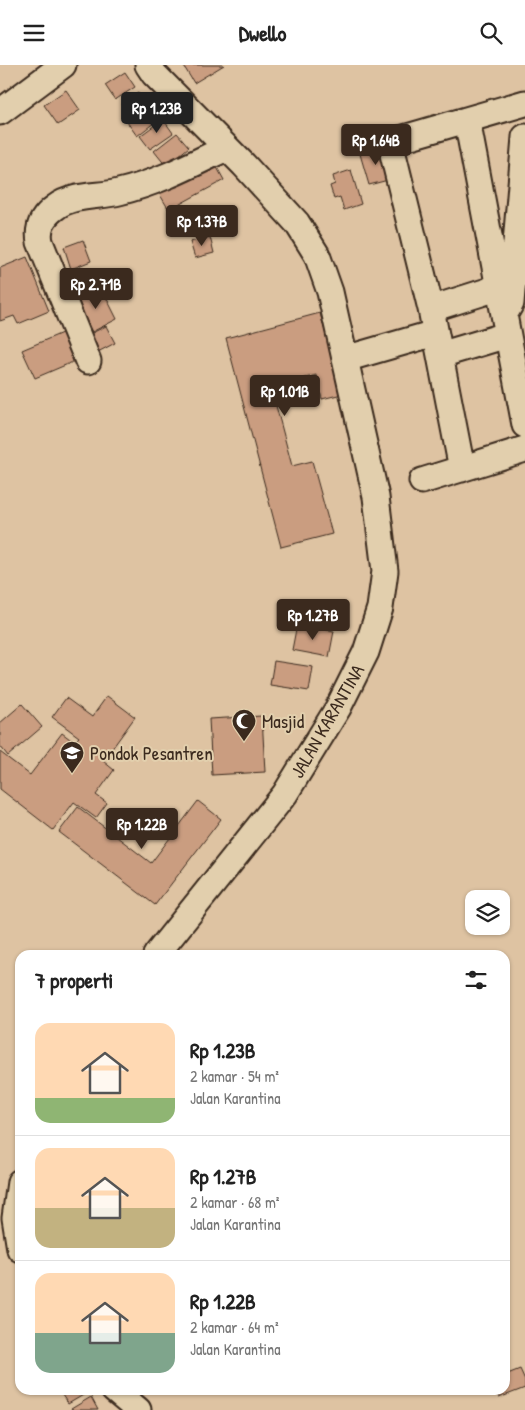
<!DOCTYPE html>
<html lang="id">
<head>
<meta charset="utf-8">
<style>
  :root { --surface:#fff; --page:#f6f6f6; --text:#222; --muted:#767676; --line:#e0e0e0; --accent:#3b2a1e }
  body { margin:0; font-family:"Patrick Hand",sans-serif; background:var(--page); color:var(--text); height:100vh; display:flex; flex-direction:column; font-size:19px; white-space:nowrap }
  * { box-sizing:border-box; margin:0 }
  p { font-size:16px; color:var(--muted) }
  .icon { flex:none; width:28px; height:28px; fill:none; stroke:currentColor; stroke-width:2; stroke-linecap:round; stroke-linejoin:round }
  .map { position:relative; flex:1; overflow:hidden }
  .drawer { position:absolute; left:15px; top:885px; width:495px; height:445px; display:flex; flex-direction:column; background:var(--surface); border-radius:15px; box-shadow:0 1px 4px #0004 }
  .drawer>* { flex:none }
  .fabs { position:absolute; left:465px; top:825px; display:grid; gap:10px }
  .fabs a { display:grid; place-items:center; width:45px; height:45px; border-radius:10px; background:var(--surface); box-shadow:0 1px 4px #0004; font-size:25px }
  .price { position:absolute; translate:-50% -42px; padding:0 11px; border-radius:5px; background:var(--accent); color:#fff; font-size:16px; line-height:32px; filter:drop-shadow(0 1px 2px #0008) }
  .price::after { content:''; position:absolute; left:50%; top:30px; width:15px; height:11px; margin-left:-8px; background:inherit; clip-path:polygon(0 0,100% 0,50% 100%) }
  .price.current { background:#222; color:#fff }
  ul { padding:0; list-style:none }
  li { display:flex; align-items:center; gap:15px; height:125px; padding:0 20px }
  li+li { border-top:1px solid var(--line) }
  li span { display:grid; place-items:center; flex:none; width:140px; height:100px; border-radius:15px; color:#555 }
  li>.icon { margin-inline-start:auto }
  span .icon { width:60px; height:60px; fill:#fffc; stroke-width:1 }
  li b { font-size:21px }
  h2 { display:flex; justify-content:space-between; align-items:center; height:60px; padding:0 20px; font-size:21px }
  header { display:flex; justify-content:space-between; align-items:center; height:65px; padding:0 20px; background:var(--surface); font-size:22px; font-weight:800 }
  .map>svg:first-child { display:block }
</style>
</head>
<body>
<header><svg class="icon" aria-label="menu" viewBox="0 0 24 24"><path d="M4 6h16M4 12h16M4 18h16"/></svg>Dwello<svg class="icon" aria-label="search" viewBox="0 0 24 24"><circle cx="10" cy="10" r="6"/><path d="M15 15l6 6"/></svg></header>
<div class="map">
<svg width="525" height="1345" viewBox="0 0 525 1345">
  <rect width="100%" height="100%" fill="#dec3a2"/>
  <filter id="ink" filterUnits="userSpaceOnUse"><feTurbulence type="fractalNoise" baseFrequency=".02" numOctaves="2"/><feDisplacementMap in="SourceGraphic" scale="10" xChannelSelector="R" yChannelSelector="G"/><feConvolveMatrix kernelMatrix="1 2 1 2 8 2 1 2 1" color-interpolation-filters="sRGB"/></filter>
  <g filter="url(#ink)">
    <!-- building -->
    <path fill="#ca9d80" stroke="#3b2a1e" d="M183,0H224L194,18Z
      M125,7L135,22L115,35L105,20Z
      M66,25L80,45L58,60L44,40Z
      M138,28L144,37L128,48L122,39Z
      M149,40L159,54L137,71L127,57Z
      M163,54L173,68L150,84L140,71Z
      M177,68L189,82L166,101L154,86Z
      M384,82L392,114L369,120L360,89Z
      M214,97L224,115L169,145L159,128Z
      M351,105L361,139L344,145L340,132L334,134L330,121L335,119L333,111Z
      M210,172L214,188L195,193L190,177Z
      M83,175L91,196L71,204L64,182Z
      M27,192L49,246L18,259L14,251L0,256V203Z
      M101,222L117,254L92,267L76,235Z
      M320,248L342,329L322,334L316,310L271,322L292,401L312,396L332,469L281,482L226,273Z
      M106,261L115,278L94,289L84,272Z
      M62,268L75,296L35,313L22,285Z
      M317,544L340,550L337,561L314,555Z
      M297,559L334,566L329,592L292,585Z
      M274,596L313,602L309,626L270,620Z
      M107,631L135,652L103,696L114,705L96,730L107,738L96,753L74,737L53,765L0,724V687L30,710L62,668L74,677L79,672L52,652L66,633L92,652Z
      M22,639L42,662L8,691L0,681V658Z
      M262,651L265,707L212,710L209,654Z
      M198,736L221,754L155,840L59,767L78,742L151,798Z
      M520,1304L525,1315V1323L499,1333L496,1325H505V1310Z
      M63,1325H82L85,1329L68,1339L60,1327Z
      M91,1332L98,1345H71V1344Z"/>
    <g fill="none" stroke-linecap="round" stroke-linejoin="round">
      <defs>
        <path id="minor" d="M148,0L154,9L244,100L297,158L317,190L330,227L376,432L385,506L380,543L366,587L338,643L285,729L156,890
          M0,47L63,0
          M467,55L525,360
          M431,244L497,223
          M507,245L511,238L525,72
          M440,290L507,270
          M345,294L435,268
          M88,296L40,177C37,162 43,151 56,142C73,129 99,132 119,127C157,118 191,100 226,83
          M462,404L431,244L390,77L525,38
          M422,416L525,384
          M20,1117L15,1153L20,1184
          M114,1325L138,1345"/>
      </defs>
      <!-- minor casing -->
      <use href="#minor" stroke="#3b2a1e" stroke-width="29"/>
      <!-- minor -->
      <use href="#minor" stroke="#e2cfad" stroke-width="25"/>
    </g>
  </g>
  <!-- icons -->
  <defs>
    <symbol id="mosque-pin" viewBox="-11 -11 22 30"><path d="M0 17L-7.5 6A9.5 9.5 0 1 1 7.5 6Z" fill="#3b2a1e" stroke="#e2cfad"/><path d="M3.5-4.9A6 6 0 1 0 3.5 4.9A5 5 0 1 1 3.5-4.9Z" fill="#fff"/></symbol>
    <symbol id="school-pin" viewBox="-11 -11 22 30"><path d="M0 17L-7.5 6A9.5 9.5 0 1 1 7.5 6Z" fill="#3b2a1e" stroke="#e2cfad"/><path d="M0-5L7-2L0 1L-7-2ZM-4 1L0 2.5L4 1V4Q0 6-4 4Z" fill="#fff"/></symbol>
  </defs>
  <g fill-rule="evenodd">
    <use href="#mosque-pin" x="230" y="642" width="28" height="38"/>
    <use href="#school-pin" x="58" y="674" width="28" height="38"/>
  </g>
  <g text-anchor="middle" stroke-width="4" stroke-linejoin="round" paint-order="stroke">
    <!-- poi labels -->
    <g font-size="19" fill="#3b2a1e" stroke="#e2cfad" text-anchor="start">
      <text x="262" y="663">Masjid</text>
      <text x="90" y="695">Pondok Pesantren</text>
    </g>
    <!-- street labels -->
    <g font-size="19" fill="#3b2a1e" stroke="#e2cfad">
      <text transform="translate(327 656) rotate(-60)" y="7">JALAN KARANTINA</text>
    </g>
  </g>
</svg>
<div class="fabs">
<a><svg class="icon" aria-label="layers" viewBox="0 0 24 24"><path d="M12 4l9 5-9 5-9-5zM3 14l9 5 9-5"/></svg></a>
</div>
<b class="price current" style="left:157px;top:69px">Rp 1.23B</b>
<b class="price" style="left:376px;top:101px">Rp 1.64B</b>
<b class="price" style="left:202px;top:182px">Rp 1.37B</b>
<b class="price" style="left:96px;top:245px">Rp 2.71B</b>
<b class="price" style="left:285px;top:352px">Rp 1.01B</b>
<b class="price" style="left:313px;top:576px">Rp 1.27B</b>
<b class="price" style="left:142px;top:785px">Rp 1.22B</b>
<section class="drawer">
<h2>7 properti<svg class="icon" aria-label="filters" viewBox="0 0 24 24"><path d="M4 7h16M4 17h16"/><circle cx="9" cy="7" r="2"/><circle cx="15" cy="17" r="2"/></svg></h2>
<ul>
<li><span style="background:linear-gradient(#ffd9b3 75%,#8fb573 0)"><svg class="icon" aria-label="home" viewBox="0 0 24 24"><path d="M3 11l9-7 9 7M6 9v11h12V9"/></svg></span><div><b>Rp 1.23B</b><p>2 kamar · 54 m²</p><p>Jalan Karantina</p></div></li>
<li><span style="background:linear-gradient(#ffd9b3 60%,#c2b280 0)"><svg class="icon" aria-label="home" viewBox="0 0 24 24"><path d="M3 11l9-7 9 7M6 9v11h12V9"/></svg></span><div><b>Rp 1.27B</b><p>2 kamar · 68 m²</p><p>Jalan Karantina</p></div></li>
<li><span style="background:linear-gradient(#ffd9b3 60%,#7fa58c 0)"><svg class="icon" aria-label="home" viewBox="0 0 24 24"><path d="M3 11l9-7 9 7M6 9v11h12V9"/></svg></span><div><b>Rp 1.22B</b><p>2 kamar · 64 m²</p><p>Jalan Karantina</p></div></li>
</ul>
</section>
</div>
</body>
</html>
